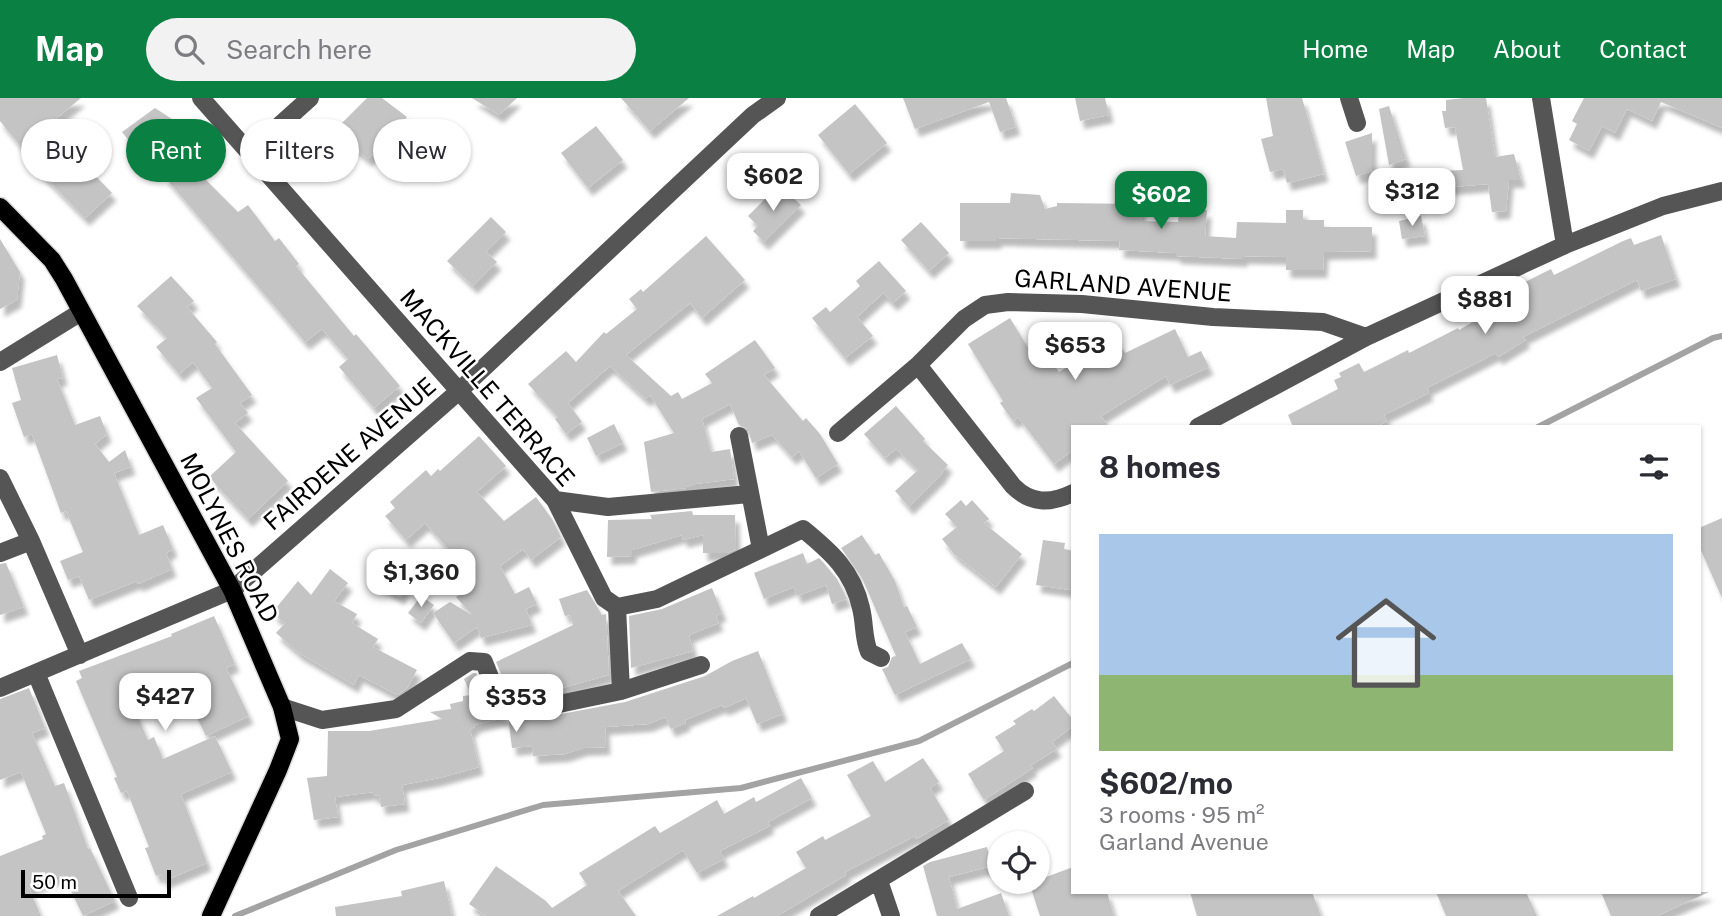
<!DOCTYPE html>
<html lang="en">
<head>
<meta charset="utf-8">
<style>
  :root { --surface:#fff; --page:#f2f2f3; --text:#2b2b33; --muted:#7c7c81; --accent:#0b8043 }
  body { margin:0; font-family:"Public Sans",sans-serif; background:var(--page); color:var(--text); height:100vh; display:flex; flex-direction:column; font-size:26px; white-space:nowrap }
  * { box-sizing:border-box; margin:0 }
  p { font-size:23px; color:var(--muted) }
  .icon { flex:none; width:38px; height:38px; fill:none; stroke:currentColor; stroke-width:2; stroke-linecap:round; stroke-linejoin:round }
  .map { position:relative; flex:1; overflow:hidden }
  .details { position:absolute; left:1071px; top:327px; width:630px; height:469px; display:flex; flex-direction:column; background:var(--surface); border-radius:0px; box-shadow:0 2px 5px #0004 }
  .details>* { flex:none }
  .guide { position:absolute; left:21px; top:21px; width:665px; height:63px; display:flex; gap:14px }
  .controls { position:absolute; left:987px; top:733px; display:grid; gap:14px }
  .controls a { display:grid; place-items:center; width:63px; height:63px; border-radius:50%; background:var(--surface); box-shadow:0 2px 5px #0004; font-size:35px }
  .scale { position:absolute; left:21px; bottom:18px; width:150px; box-sizing:border-box; padding-left:7px; border:4px solid #000; border-top:0; font-size:19px; line-height:24px; white-space:nowrap; color:#000; -webkit-text-stroke:5px #fff; paint-order:stroke }
  .price { position:absolute; translate:-50% -60px; padding:0 16px; border-radius:14px; background:#fff; color:#222; font-size:23px; line-height:46px; filter:drop-shadow(0 2px 4px #0008) }
  .price::after { content:''; position:absolute; left:50%; top:42px; width:21px; height:16px; margin-left:-10px; background:inherit; clip-path:polygon(0 0,100% 0,50% 100%) }
  .price.selected { background:var(--accent); color:#fff }
  ul { padding:0; list-style:none }
  li { display:grid; align-content:center; gap:14px; height:371px; padding:0 28px }
  li span { display:grid; place-items:center; height:217px; border-radius:0px; color:#555 }
  li>.icon { margin-inline-start:auto }
  span .icon { width:126px; height:126px; fill:#fffc; stroke-width:1 }
  li b { font-size:30px }
  h2 { display:flex; justify-content:space-between; align-items:center; height:84px; padding:0 28px; font-size:30px }
  .pill { padding:0 24px; border-radius:32px; background:var(--surface); box-shadow:0 2px 5px #0004; font-size:24px; line-height:63px }
  .pill.selected { background:var(--accent); color:#fff }
  header { display:flex; align-items:center; gap:42px; box-sizing:border-box; height:98px; padding:0 35px; background:var(--accent); color:#fff }
  header strong { font-size:33px }
  nav { display:flex; gap:38px; margin-inline-start:auto; font-size:24px }
  .search { width:490px; height:63px; background:var(--page); display:flex; align-items:center; gap:18px; box-sizing:border-box; padding:0 24px; border-radius:38px; color:var(--muted); font-size:26px }
  .map>svg:first-child { display:block }
</style>
</head>
<body>
<header>
<strong>Map</strong>
<div class="search"><svg class="icon" aria-label="search" viewBox="0 0 24 24"><circle cx="10" cy="10" r="6"/><path d="M15 15l6 6"/></svg>Search here</div>
<nav><a>Home</a><a>Map</a><a>About</a><a>Contact</a></nav>
</header>
<div class="map">
<svg width="1722" height="818" viewBox="0 0 1722 818">
  <defs>
    <filter id="shadow"><feDropShadow dx="4.5" dy="8" stdDeviation="2" flood-color="#0004"/></filter>
  </defs>
  <rect width="100%" height="100%" fill="#fff"/>
  <g fill="none" stroke-linecap="round" stroke-linejoin="round">
    <!-- stream -->
    <path stroke="#a3a3a3" stroke-width="6" d="M1538,329L1713,240L1722,238
      M235,818L396,752L543,707L741,690L919,643L1073,565"/>
  </g>
  <!-- building -->
  <path fill="#c4c4c4" filter="url(#shadow)" d="M0,0H81L46,29L84,70L86,68L112,95L85,120L23,57L26,55L0,23Z
    M367,0H382L407,19L368,61L334,33Z
    M472,0H517L499,17Z
    M621,0H689L650,33Z
    M903,0H1006L1016,29L1000,34L989,4L915,31Z
    M1075,0H1105L1109,17L1080,23Z
    M1266,0H1302L1324,76L1287,85L1283,71L1270,74L1261,41L1273,38Z
    M1464,0H1486L1495,59L1514,56L1521,82H1509L1506,113L1492,114L1488,86L1440,90L1441,73L1463,72L1455,29L1445,30L1442,13H1446V2Z
    M1584,0H1722V30L1661,4L1652,23L1627,11L1615,35L1602,28L1589,53L1569,42L1577,26L1572,23Z
    M855,6L887,45L849,76L818,37Z
    M1389,8L1406,61L1389,67L1379,11Z
    M155,10L175,23L136,52L122,34Z
    M596,28L623,62L588,90L561,55Z
    M1372,35V73L1356,78L1345,44Z
    M183,59L238,114L248,107L275,143L279,140L299,166L296,168L354,238L356,236L400,288L374,310L339,269L348,261L322,231L305,244L164,78Z
    M779,87L801,107L764,144L753,133L758,128L748,118Z
    M1011,95L1040,97L1045,111L1057,108V105L1142,106L1141,123L1178,124L1180,102L1194,103L1196,112H1207L1205,138L1236,140L1237,124L1286,125V112H1303V122H1324V129H1372V153L1324,154L1323,172H1286V159L1243,158V161L1176,158V155L1119,152L1120,143L997,140V143H960V105H1010Z
    M1421,118L1425,138L1402,141L1399,123Z
    M491,119L506,134L486,154L497,164L473,188L447,163Z
    M921,124L949,155L929,173L901,142Z
    M1661,137L1676,181L1641,193L1637,182L1523,239L1526,242L1498,259L1496,255L1427,290L1429,295L1384,317L1387,323L1376,329H1293L1288,317L1338,291L1334,282L1341,279L1339,275L1359,265L1364,274L1408,252L1409,255L1458,230L1459,232L1493,212L1490,208L1525,194L1521,186L1551,171L1554,177L1623,143L1631,140L1634,147Z
    M706,138L745,182L702,220L690,205L626,257L671,298L678,294L682,301L712,285L705,276L755,242L775,270L764,277L803,323L806,320L820,336L838,366L816,380L799,353L792,359L772,337L752,345L748,331L739,327L730,306L702,321L711,354L730,351L734,381L695,386L686,389V390L651,394L644,344L674,335L650,297L646,301L610,268L568,305L582,324L566,336L555,321L558,319L528,286L566,253L576,264L604,234L606,236L637,211L629,201L641,191L643,194Z
    M0,141L20,174L17,202L0,211Z
    M879,163L906,193L893,205L883,195L857,219L873,238L845,260L812,220L826,209L830,214L860,188L856,183Z
    M171,178L194,203L187,209L217,244L215,246L252,297L240,305L248,315L235,325L288,383L248,421L209,379L236,354L196,300L212,290L193,264L179,276L156,249L167,240L137,208Z
    M1010,220L1036,263L1046,256L1059,274L1115,240L1125,255L1175,231L1188,259L1201,253L1209,269L1170,287L1166,278L1101,318L1109,329H1073V352L1054,366L1018,319L1013,323L1000,305L1003,303L968,246Z
    M57,257L63,280L57,281L75,327L100,318L107,336L95,346L109,364L125,352L131,369L114,375L139,437L163,427L173,451L166,455L172,471L138,486L137,483L89,502L79,478L68,482L60,463L83,454L66,413L61,415L32,336L24,339L12,305L21,302L12,270Z
    M896,308L925,341L923,343L948,367L942,374L943,375L909,409L895,393L918,372L896,351L885,360L864,336Z
    M614,326L623,345L596,358L587,340Z
    M479,338L506,368L477,394L504,423L536,399L552,421L561,439L531,462L523,451L500,468L515,496L529,489L537,506L526,511L532,527L481,540L477,529L454,545L433,515L450,504L472,517L456,499L470,490L449,462L455,458L425,425L406,442L385,418L395,410L390,404L426,372L431,378L438,371L440,373Z
    M961,402L966,408L972,402L989,421L984,425L1022,456L996,489L954,456L942,441L957,429L945,416Z
    M692,413L693,417H735L736,451L727,455H703V437L683,442L682,437L632,452V458L607,459L608,422L652,421L650,417Z
    M1722,420V500L1699,448V430Z
    M862,437L875,457L879,455L895,483L904,509L907,508L917,529L905,534L920,566L962,545L971,561L895,597L882,571L888,569L892,559L896,558L862,480L841,450Z
    M1043,442L1065,445L1064,451L1073,453L1071,492L1036,487Z
    M803,455L807,466L819,460L823,464L837,481L847,501L832,506L826,487L797,498L794,489L764,501L754,475Z
    M6,465L24,509L0,517V466Z
    M391,469L411,481L400,499L380,487Z
    M330,471L348,485L334,503L357,516L352,525L378,541L373,549L417,572L407,590L397,597L359,577L354,587L299,555L276,535L285,525L272,515L298,483L311,497Z
    M712,490L722,515L716,518L719,525L689,537L693,553L631,570L629,518L662,511Z
    M587,492L602,517L606,516L609,577L529,599L517,598L502,578L496,564L573,527L570,517L565,518L559,501Z
    M421,498L434,507L421,525L408,515Z
    M214,518L235,566L226,570L249,618L206,638L185,595L178,598L176,593L133,608L148,642L154,639L163,661L215,638L232,674L181,696L207,765L164,783L161,776L156,778L145,750L149,749L127,693L121,695L114,680L117,679L76,583L82,580L79,573L172,538L171,536Z
    M758,553L783,616L757,626L746,600L724,610L722,607L685,622L686,625L671,631L665,619L648,626L605,629L606,649L583,650L565,656L533,658L532,648L512,650L508,619L474,627L475,629L470,631L479,669L439,680L402,687L405,706L381,709L379,697L373,698V694L335,699L338,719L314,722L307,680L327,678L328,633H369L442,621L430,614L451,611L450,606L463,603V598L471,597L464,581L473,575H476L483,591L503,616L509,619L529,622L625,604L705,578L732,563Z
    M29,590L45,630L32,635L55,688L64,685L88,751L90,750L115,803L83,818L63,776L29,790L41,818H0V758L43,741L42,738L46,736L21,674L0,682V601Z
    M1054,598L1073,622V628L1052,644L1057,651L1031,667L1033,670L984,702L968,676L1004,653L995,639L1016,626L1013,623L1032,611L1034,613Z
    M923,660L939,684L930,690L949,722L916,741L915,738L845,774L846,777L777,818H717L753,798L754,800L806,770L796,754L823,738L825,742L871,718L847,677L873,663L885,684Z
    M801,680L812,700L768,724L770,728L720,753L724,761L697,775L683,752L618,793L636,818H486L469,806L496,768L546,803L552,810L587,787L579,775L655,728L660,735L717,702L724,716L754,699L756,704Z
    M987,749L992,768L949,779L957,811L1001,795L1009,818H937L923,768L930,764Z
    M1073,769V794H1107L1114,818H1040L1029,784H1038V782Z
    M444,783L452,818H336L335,809L402,798L401,793Z
    M1190,794H1312L1321,818H1197Z
    M1436,794H1526L1537,818H1446Z
    M1601,794H1709L1657,818H1611Z"/>
  <g fill="none" stroke-linecap="round" stroke-linejoin="round">
    <defs>
      <path id="major" d="M0,109L52,162L64,181L232,492L282,609L290,641L278,672L211,818"/>
    </defs>
    <!-- major casing -->
    <use href="#major" stroke="#dbdbdb" stroke-width="21"/>
    <!-- minor -->
    <path stroke="#555" stroke-width="18" d="M201,0L555,402L604,500L617,509L657,501L803,431C830,453 853,473 861,510C865,526 863,539 869,554L881,560
      M1349,0L1357,25
      M1541,0L1565,147
      M249,55L310,0
      M0,264L81,214
      M918,267L1013,388C1031,406 1050,406 1073,395
      M1198,329L1366,239L1565,147L1663,108L1722,93
      M838,335L918,267L964,221L985,207L1008,204L1082,206L1213,219L1323,224L1366,239
      M739,338L761,451
      M0,380L31,443L80,557
      M555,402L608,409L749,396
      M0,455L31,443
      M617,509L621,593
      M36,575L129,800
      M0,590L232,492L459,293L753,17L777,0
      M282,609L322,622L396,611L470,563L484,564L492,584L511,608L528,611L559,606L621,593L701,567
      M879,783L891,818
      M819,818L1025,693"/>
    <!-- major -->
    <use href="#major" stroke="#000" stroke-width="18"/>
  </g>
  <g text-anchor="middle" stroke-width="5" stroke-linejoin="round" paint-order="stroke">
    <!-- street labels -->
    <g font-size="24" fill="#000" stroke="#fff">
      <text transform="translate(1123 188) rotate(4)" y="8">GARLAND AVENUE</text>
      <text transform="translate(487 290) rotate(49)" y="8">MACKVILLE TERRACE</text>
      <text transform="translate(350 356) rotate(-41)" y="8">FAIRDENE AVENUE</text>
      <text transform="translate(229 440) rotate(63)" y="8">MOLYNES ROAD</text>
    </g>
  </g>
</svg>
<div class="controls">
<a><svg class="icon" aria-label="locate" viewBox="0 0 24 24"><circle cx="12" cy="12" r="6"/><path d="M12 2v4M12 18v4M2 12h4M18 12h4"/></svg></a>
</div>
<div class="scale">50 m</div>
<b class="price" style="left:773px;top:115px">$602</b>
<b class="price" style="left:1412px;top:130px">$312</b>
<b class="price selected" style="left:1161px;top:133px">$602</b>
<b class="price" style="left:1485px;top:238px">$881</b>
<b class="price" style="left:1075px;top:284px">$653</b>
<b class="price" style="left:421px;top:511px">$1,360</b>
<b class="price" style="left:165px;top:635px">$427</b>
<b class="price" style="left:516px;top:636px">$353</b>
<div class="guide">
<a class="pill">Buy</a>
<a class="pill selected">Rent</a>
<a class="pill">Filters</a>
<a class="pill">New</a>
</div>
<section class="details">
<h2>8 homes<svg class="icon" aria-label="filters" viewBox="0 0 24 24"><path d="M4 7h16M4 17h16"/><circle cx="9" cy="7" r="2"/><circle cx="15" cy="17" r="2"/></svg></h2>
<ul>
<li><span style="background:linear-gradient(#a9c7e8 65%,#8fb573 0)"><svg class="icon" aria-label="home" viewBox="0 0 24 24"><path d="M3 11l9-7 9 7M6 9v11h12V9"/></svg></span><div><b>$602/mo</b><p>3 rooms · 95 m²</p><p>Garland Avenue</p></div></li>
</ul>
</section>
</div>
</body>
</html>
